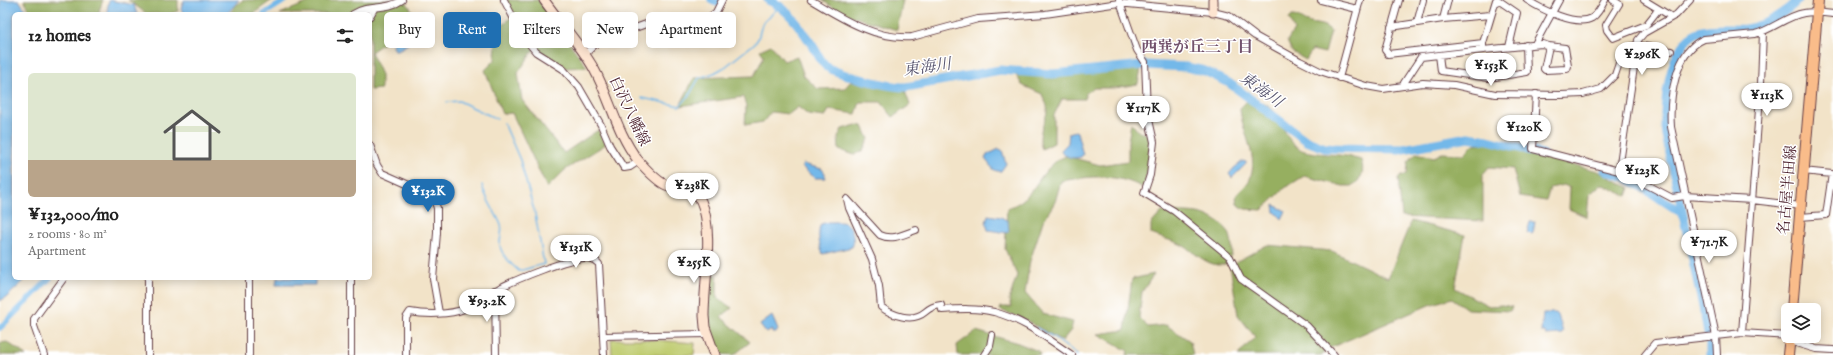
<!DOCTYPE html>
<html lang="en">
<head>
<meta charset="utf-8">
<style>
  :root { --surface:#fff; --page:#f2f2f2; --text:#222; --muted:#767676; --line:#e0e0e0; --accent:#1f6fb2 }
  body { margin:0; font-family:"IM FELL English","Noto Serif JP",serif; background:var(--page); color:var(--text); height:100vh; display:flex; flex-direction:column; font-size:15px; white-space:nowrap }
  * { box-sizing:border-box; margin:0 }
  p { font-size:13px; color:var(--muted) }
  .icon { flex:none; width:22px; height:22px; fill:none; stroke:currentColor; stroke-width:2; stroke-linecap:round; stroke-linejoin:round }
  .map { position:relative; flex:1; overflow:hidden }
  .panel { position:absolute; left:12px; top:12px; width:360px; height:268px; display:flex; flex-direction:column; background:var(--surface); border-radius:6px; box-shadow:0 2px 10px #0003 }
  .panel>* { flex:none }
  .hud { position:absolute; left:384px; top:12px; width:380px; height:36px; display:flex; gap:8px }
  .fabs { position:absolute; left:1781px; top:303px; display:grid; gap:8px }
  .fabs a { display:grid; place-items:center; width:40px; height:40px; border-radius:6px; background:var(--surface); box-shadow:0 2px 10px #0003; font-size:20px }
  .price { position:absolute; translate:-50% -34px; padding:0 9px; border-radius:14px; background:#fff; color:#222; font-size:13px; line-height:26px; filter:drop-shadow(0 1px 2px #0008) }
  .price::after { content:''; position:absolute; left:50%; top:24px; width:12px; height:9px; margin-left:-6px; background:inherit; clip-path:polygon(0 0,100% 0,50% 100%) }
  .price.active { background:var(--accent); color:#fff }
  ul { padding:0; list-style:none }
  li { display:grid; align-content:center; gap:8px; height:212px; padding:0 16px }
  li+li { border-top:1px solid var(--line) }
  li span { display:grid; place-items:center; height:124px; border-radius:6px; color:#555 }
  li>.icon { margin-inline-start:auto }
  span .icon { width:72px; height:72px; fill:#fffc; stroke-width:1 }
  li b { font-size:17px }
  h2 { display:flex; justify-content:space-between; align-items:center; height:48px; padding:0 16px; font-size:17px }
  .tag { padding:0 14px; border-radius:6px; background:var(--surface); box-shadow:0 2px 10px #0003; font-size:14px; line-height:36px }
  .tag.active { background:var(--accent); color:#fff }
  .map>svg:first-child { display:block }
</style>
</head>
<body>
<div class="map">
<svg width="1833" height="355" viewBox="0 0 1833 355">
  <rect width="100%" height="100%" fill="#fff"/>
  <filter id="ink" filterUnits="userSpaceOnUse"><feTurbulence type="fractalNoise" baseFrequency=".025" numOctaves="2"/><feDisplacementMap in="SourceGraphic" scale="8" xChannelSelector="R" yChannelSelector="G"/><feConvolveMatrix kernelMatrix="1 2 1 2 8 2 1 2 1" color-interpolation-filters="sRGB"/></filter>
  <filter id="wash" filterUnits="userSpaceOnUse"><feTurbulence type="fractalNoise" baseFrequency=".012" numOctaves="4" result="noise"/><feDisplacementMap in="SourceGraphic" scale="16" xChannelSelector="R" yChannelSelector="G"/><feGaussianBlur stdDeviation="0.9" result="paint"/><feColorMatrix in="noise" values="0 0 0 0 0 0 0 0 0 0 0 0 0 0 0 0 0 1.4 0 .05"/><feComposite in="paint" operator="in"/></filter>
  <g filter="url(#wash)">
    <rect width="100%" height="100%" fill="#f2e3c8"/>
    <!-- green -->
    <path fill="#becb6d" stroke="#84754c" d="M611,339H642L695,343L694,355H612Z"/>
    <!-- forest -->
    <path fill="#96af60" stroke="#706746" d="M24,0H103L99,11L100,14H31Z
      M128,0H178V11L170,14H147Z
      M243,0H272L253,14H230L235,6Z
      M314,0H405L414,14L412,35L399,32L371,52L381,75V89L370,90V14H280Z
      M506,0H538L587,67L565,68L535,48L518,73L522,100L564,153L598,130L606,144L565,170L547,188L512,113L502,114L485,70L495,60L496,31L514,15Z
      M822,0H903L897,30L841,13Z
      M1292,16C1299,16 1301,20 1307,22C1316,25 1324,23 1331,31L1325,53L1312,50L1306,60L1292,52L1287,41L1294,30L1289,19Z
      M771,45L784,61L797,56L804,76L818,89L845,88L851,81L905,91L910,105L893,117L881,102H860L856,114L829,110L825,117L808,115L798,107L789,114L771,112L763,122L745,125L746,106L743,97L680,106L694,78L754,76L764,56L760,50Z
      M1141,68L1138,84L1115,88H1094L1086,93L1084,99H1062L1054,115V143L1042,149C1035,132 1049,119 1047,106C1046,102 1043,98 1042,94L1022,85L1015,73L1059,77Z
      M1253,99C1289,110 1276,134 1300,149C1307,154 1335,154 1346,156C1351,157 1356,159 1361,160C1365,172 1362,180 1351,186H1343L1304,176L1285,188L1262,210L1245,209L1237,204L1236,196C1241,189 1249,184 1251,176C1258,154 1241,130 1240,108L1247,101Z
      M1131,123L1139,132L1151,135L1150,156L1144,188C1115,173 1092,176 1061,181L1055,202L1043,221L1030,261L1025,293L1043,314L1073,322L1071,330L1062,341L1022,318L1000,310L1001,307H1011L1009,300L1017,275L1005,249L1007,208C1033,200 1035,179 1053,164C1056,160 1062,158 1066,156L1100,165L1128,161V142Z
      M856,125L863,126L869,139L863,150L855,155L839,150L838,137L842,129Z
      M1487,142L1598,171L1630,188L1627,196L1601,184L1589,195L1587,217L1569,209L1570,188L1564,185L1550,188L1546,201L1520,197L1513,169L1489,167L1483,174V221L1402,217L1398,178L1407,174L1408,162L1416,153L1434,157L1442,153L1464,154L1474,144Z
      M1162,212C1175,212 1190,211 1202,214C1210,216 1223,224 1228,231C1233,239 1236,264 1221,265C1206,266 1193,250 1180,244C1171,240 1161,238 1151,234V224Z
      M1411,221L1465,235L1455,288L1489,306L1502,305L1512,307L1510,311L1467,309L1452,298L1429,305L1325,350L1323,355H1238L1255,337L1238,315L1230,265L1267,245L1332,251L1388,278Z
      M707,270L717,276V298L732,308L721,317L750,342L734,355L716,354L707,327Z
      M1154,274L1142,292L1139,318L1148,327L1166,325L1190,341L1193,355H1127L1128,351L1098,334L1125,330L1132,279Z
      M976,331L1018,343L1038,351L1040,355H958L957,345Z
      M7,342L26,355H0V343Z"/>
    <!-- water -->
    <path fill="#73b8e9" stroke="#5e6c8a" d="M0,0H19L25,9L22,14H14V278H27L8,296L0,301Z
      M109,0L134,5L137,14H109L107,11Z
      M184,0H239L227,14H184L181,9Z
      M395,35H400L407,42L408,44L398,50H395L393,47V37Z
      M1075,131L1077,132L1083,155L1081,157C1073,159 1069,158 1062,153L1061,150L1068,143L1069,133Z
      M999,149L1002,150L1006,164L1001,171C993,173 990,164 985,159L987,155Z
      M1243,161L1246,162V164L1232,178L1229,174L1234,168Z
      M803,164L822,169L825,173V178H815L802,167Z
      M1274,205L1286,211L1282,219L1275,212Z
      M988,215L1001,217L1008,221L1009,231L1007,233L988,230L986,223Z
      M828,222C842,222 850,220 853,235C854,240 854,243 852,247L823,254C819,247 817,231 821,224Z
      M1530,222H1535L1533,233L1532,234L1527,233Z
      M277,278H315V285H276Z
      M1543,313H1556L1558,315L1563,332L1562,334L1546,335L1545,332H1541Z
      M772,316L778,330L776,333H772V330L766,333L760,325Z"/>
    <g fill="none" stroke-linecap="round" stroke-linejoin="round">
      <!-- stream -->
      <path stroke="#73b8e9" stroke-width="1.5" d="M1117,9L1122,17
        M1132,43L1134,51
        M642,98L680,106L688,97L699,78L714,73L725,67L755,43L758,39L762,24L780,6
        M447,102L459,101L497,119
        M482,185C486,200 495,211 501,225C503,231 500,237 500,243C499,253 512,265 519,271L544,264L535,214L520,160L504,123
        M1036,328L1053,337L1077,355"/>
      <!-- canal -->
      <path stroke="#73b8e9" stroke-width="5.5" d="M264,14L286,0
        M0,328L50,278"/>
      <!-- river -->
      <path stroke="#73b8e9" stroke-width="9" d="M712,0L717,2L718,0
        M768,0C789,8 802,30 814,48C818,54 821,62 826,66C835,74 893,88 906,87L1000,70L1053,74L1144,65L1186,67L1205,71L1229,83L1307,141L1325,148L1403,149L1468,137L1488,140L1543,154
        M1605,170L1625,177L1644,188L1682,213
        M1710,355V343L1705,316L1666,135C1662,109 1669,42 1699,32C1713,27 1730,30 1745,29C1763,27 1785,13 1798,0"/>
    </g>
  </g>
  <g filter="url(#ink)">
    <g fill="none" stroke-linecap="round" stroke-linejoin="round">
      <defs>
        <path id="street" d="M504,0L523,36L536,52L563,69L579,87L601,125L610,146L624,168L630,167L639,161
          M811,0C841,18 875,40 912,37L978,19L1045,14L1119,3L1128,4L1213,12L1229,16L1255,36L1300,61L1320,71L1366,86L1383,89L1423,83L1454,85L1495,94L1561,95L1583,94L1601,89L1615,75L1624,49L1637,45L1671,51
          M1119,0L1137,50L1145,62L1147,111L1154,142L1150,175L1144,193L1174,211L1230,257L1241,279L1307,326L1334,355
          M1321,0L1357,9
          M1399,0L1385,50L1388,54L1483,43
          M1496,0L1483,43V50L1542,44L1549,46L1544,69L1545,70L1567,69L1568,66L1565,48L1549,46
          M1498,0L1517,13L1509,47
          M1527,0C1541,9 1576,27 1592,18C1598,14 1602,6 1605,0
          M1613,0L1619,4L1606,25L1607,30L1613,38L1646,25L1658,10
          M1644,0L1672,17
          M353,14C368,4 387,11 402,0
          M370,16L374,9
          M1443,19L1448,0
          M1417,23L1423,0
          M1391,27L1443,19L1491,15
          M1535,44L1559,0
          M585,54L605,35L624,32L660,19L698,22L706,20L716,12L722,0
          M1439,55L1441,71L1489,78L1527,72L1526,45
          M1339,78L1360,0
          M1404,86V83L1421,57L1483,50
          M1536,94L1533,149L1623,172L1672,198L1685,196L1752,200L1801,206
          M370,145L377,165L382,173L427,193L435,202L437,208V233L433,279L439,313
          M1619,170L1638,40L1644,33L1676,15L1690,0
          M1800,217L1826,215L1832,174L1803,171
          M916,230C904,234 893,241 880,235L847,199L849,208L872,259L879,286L881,307C892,315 912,323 925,312C930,308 933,306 941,305L942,310C959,309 977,308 994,312C1024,320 1048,339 1072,355
          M148,278V355
          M249,278V355
          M351,278V355
          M495,290L496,355
          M1742,333L1761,83L1763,32
          M604,336L707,334
          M1789,341L1816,349L1833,350
          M44,355L34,326V319L64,278
          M406,355V318L410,312C425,315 450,315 464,309C476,304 485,296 496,290C512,281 572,256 589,258C593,259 596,261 599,264L604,355
          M984,355L990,346L992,335
          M1645,355L1655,343L1742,333L1790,336
          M1717,355L1716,336L1671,127C1669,99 1675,51 1704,39L1755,34C1772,30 1786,16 1804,13C1813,11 1824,13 1833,14"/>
        <path id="secondary" d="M544,0C560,23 580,44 594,69C610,98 617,133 637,159C644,167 655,179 664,184C677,191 693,185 701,201C714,229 704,285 704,316L705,327L715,355
          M1213,0V12"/>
        <path id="primary" d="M1792,310L1818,0
          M1788,355L1790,336"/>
      </defs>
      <!-- street casing -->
      <use href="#street" stroke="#633c43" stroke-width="8"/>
      <!-- secondary casing -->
      <use href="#secondary" stroke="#633c43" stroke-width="11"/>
      <!-- primary casing -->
      <use href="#primary" stroke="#633c43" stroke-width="12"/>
      <!-- street -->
      <use href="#street" stroke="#fff" stroke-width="6"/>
      <!-- secondary -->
      <use href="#secondary" stroke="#fde4d0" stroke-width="9"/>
      <!-- primary -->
      <use href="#primary" stroke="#f9bc8a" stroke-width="10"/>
    </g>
  </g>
  <g text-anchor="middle" stroke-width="3" stroke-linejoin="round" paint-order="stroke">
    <!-- street labels -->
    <g font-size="15" fill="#4a1f2b" stroke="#fff">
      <text transform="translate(630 111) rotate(65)" y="5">白沢八幡線</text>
      <text transform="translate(1787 190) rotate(-85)" y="5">名古屋半田線</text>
    </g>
    <!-- neighbourhood labels -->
    <g font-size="16" font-weight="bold" fill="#73526c" stroke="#fff">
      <text x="1197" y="52">西巽が丘三丁目</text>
    </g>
    <!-- water labels -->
    <g font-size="16" font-style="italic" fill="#58556e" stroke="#fff">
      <text transform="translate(927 66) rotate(-8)" y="6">東海川</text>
      <text transform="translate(1262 89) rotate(36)" y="6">東海川</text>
    </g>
  </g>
</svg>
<div class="fabs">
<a><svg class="icon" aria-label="layers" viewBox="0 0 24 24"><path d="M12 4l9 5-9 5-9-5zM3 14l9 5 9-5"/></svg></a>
</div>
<b class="price" style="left:1642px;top:76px">¥296K</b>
<b class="price" style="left:1491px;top:87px">¥153K</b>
<b class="price" style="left:1767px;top:117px">¥113K</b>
<b class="price" style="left:1143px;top:130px">¥117K</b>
<b class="price" style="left:1524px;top:149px">¥120K</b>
<b class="price" style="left:1642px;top:192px">¥123K</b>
<b class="price" style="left:692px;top:207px">¥238K</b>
<b class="price active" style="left:428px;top:213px">¥132K</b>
<b class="price" style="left:1709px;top:264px">¥71.7K</b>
<b class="price" style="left:576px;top:269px">¥131K</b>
<b class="price" style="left:694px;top:284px">¥255K</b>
<b class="price" style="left:487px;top:323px">¥93.2K</b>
<div class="hud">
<a class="tag">Buy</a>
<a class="tag active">Rent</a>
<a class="tag">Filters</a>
<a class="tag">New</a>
<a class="tag">Apartment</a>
</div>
<section class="panel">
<h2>12 homes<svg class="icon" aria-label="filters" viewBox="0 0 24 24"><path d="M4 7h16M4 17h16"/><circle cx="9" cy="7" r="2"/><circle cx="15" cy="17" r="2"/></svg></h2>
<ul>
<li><span style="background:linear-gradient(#dfe7d0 70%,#b9a48a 0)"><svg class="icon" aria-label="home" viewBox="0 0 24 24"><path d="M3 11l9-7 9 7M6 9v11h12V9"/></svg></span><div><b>¥132,000/mo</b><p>2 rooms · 80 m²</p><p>Apartment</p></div></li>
</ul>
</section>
</div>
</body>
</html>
